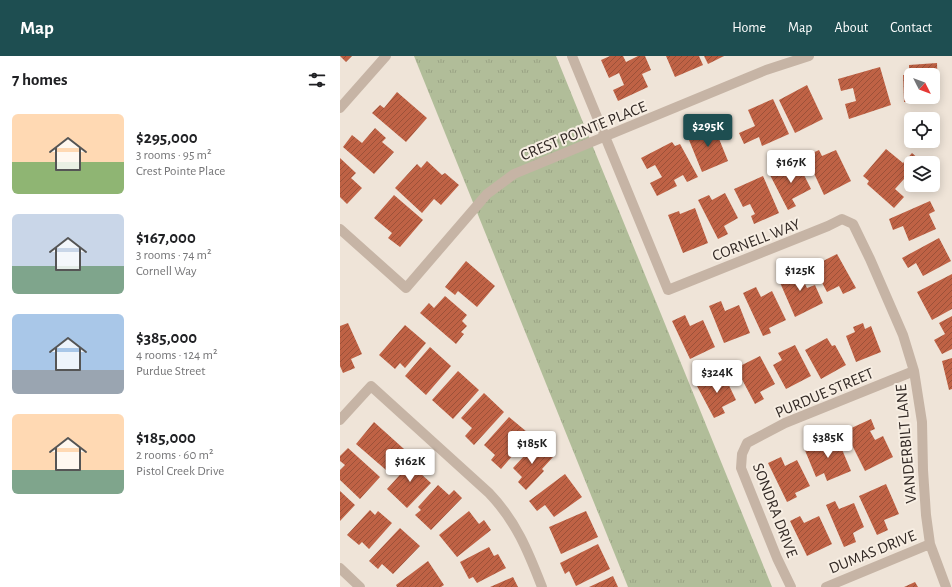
<!DOCTYPE html>
<html lang="en">
<head>
<meta charset="utf-8">
<style>
  :root { --surface:#fff; --page:#f2f2f2; --text:#202124; --muted:#757577; --accent:#1e4e51 }
  body { margin:0; font-family:"Alegreya Sans",sans-serif; background:var(--page); color:var(--text); height:100vh; display:flex; flex-direction:column; font-size:15px; white-space:nowrap }
  * { box-sizing:border-box; margin:0 }
  p { font-size:13px; color:var(--muted) }
  .icon { flex:none; width:22px; height:22px; fill:none; stroke:currentColor; stroke-width:2; stroke-linecap:round; stroke-linejoin:round }
  .map { position:relative; flex:1; overflow:hidden }
  .panel { display:flex; flex-direction:column; background:var(--surface); width:340px }
  .panel>* { flex:none }
  .needle { width:26px; rotate:132deg }
  .tools { position:absolute; left:564px; top:12px; display:grid; gap:8px }
  .tools a { display:grid; place-items:center; width:36px; height:36px; border-radius:6px; background:var(--surface); box-shadow:0 2px 10px #0003; font-size:20px }
  .price { position:absolute; translate:-50% -34px; padding:0 9px; border-radius:4px; background:#fff; color:#222; font-size:13px; line-height:26px; filter:drop-shadow(0 1px 2px #0008) }
  .price::after { content:''; position:absolute; left:50%; top:24px; width:12px; height:9px; margin-left:-6px; background:inherit; clip-path:polygon(0 0,100% 0,50% 100%) }
  .price.active { background:var(--accent); color:#fff }
  ul { padding:0; list-style:none }
  li { display:flex; align-items:center; gap:12px; height:100px; padding:0 12px }
  li span { display:grid; place-items:center; flex:none; width:112px; height:80px; border-radius:6px; color:#555 }
  li>.icon { margin-inline-start:auto }
  span .icon { width:48px; height:48px; fill:#fffc; stroke-width:1 }
  li b { font-size:17px }
  h2 { display:flex; justify-content:space-between; align-items:center; height:48px; padding:0 12px; font-size:17px }
  header { display:flex; align-items:center; gap:24px; box-sizing:border-box; height:56px; padding:0 20px; background:var(--accent); color:#fff }
  header strong { font-size:19px }
  nav { display:flex; gap:22px; margin-inline-start:auto; font-size:14px }
  main { display:flex; flex:1; min-height:0 }
  .map>svg:first-child { display:block }
</style>
</head>
<body>
<header>
<strong>Map</strong>
<nav><a>Home</a><a>Map</a><a>About</a><a>Contact</a></nav>
</header>
<main>
<section class="panel">
<h2>7 homes<svg class="icon" aria-label="filters" viewBox="0 0 24 24"><path d="M4 7h16M4 17h16"/><circle cx="9" cy="7" r="2"/><circle cx="15" cy="17" r="2"/></svg></h2>
<ul>
<li><span style="background:linear-gradient(#ffd9b3 60%,#8fb573 0)"><svg class="icon" aria-label="home" viewBox="0 0 24 24"><path d="M3 11l9-7 9 7M6 9v11h12V9"/></svg></span><div><b>$295,000</b><p>3 rooms · 95 m²</p><p>Crest Pointe Place</p></div></li>
<li><span style="background:linear-gradient(#c9d6e8 65%,#7fa58c 0)"><svg class="icon" aria-label="home" viewBox="0 0 24 24"><path d="M3 11l9-7 9 7M6 9v11h12V9"/></svg></span><div><b>$167,000</b><p>3 rooms · 74 m²</p><p>Cornell Way</p></div></li>
<li><span style="background:linear-gradient(#a9c7e8 70%,#9aa5b1 0)"><svg class="icon" aria-label="home" viewBox="0 0 24 24"><path d="M3 11l9-7 9 7M6 9v11h12V9"/></svg></span><div><b>$385,000</b><p>4 rooms · 124 m²</p><p>Purdue Street</p></div></li>
<li><span style="background:linear-gradient(#ffd9b3 70%,#7fa58c 0)"><svg class="icon" aria-label="home" viewBox="0 0 24 24"><path d="M3 11l9-7 9 7M6 9v11h12V9"/></svg></span><div><b>$185,000</b><p>2 rooms · 60 m²</p><p>Pistol Creek Drive</p></div></li>
</ul>
</section>
<div class="map">
<svg width="612" height="531" viewBox="0 0 612 531">
  <defs>
    <pattern id="grass-tufts" width="24" height="20" patternUnits="userSpaceOnUse"><rect width="24" height="20" fill="#b1bd99"/><path d="M3 7l-1-3M5 7V3M7 7l1-3M15 17l-1-3M17 17v-4M19 17l1-3" fill="none" stroke="#99a284"/></pattern>
    <pattern id="building-hatch" width="6" height="6" patternUnits="userSpaceOnUse"><rect width="6" height="6" fill="#bf6245"/><path d="M-1 1l2-2M0 6l6-6M5 7l2-2" fill="none" stroke="#9c5139"/></pattern>
  </defs>
  <rect width="100%" height="100%" fill="#efe4d8"/>
  <!-- grass -->
  <path fill="url(#grass-tufts)" d="M74,0H216L432,531H288Z"/>
  <!-- building -->
  <path fill="url(#building-hatch)" d="M0,0H12L6,6Z
    M270,0H283L286,6L298,0H305L311,14L302,18L308,31L278,45L273,34L284,29L279,17L269,22L261,4Z
    M326,0H359L363,9L335,21Z
    M364,0H384L368,8Z
    M597,7L598,37H593V19H571V41H591V45L564,46L563,19H569V9Z
    M540,11L551,49L509,63L505,48L516,45L513,32L501,35L498,23Z
    M467,29L483,63L455,77L439,44Z
    M57,36L87,62L66,86L32,57L40,49L44,52Z
    M433,43L449,78L422,90L419,81L404,88L399,77L415,70L408,54Z
    M373,68L388,105L362,116L347,79Z
    M35,72L46,82L42,86L54,96L34,118L3,91L12,79L22,87Z
    M332,86L335,90L340,88L358,121L347,126L343,119L334,124L337,130L317,140L310,127L322,121L315,109L307,113L301,102Z
    M546,93L563,107L572,97L581,105L579,107H571V129L564,123L555,133L564,141L554,152L527,128L529,125L523,120Z
    M479,94L482,100L496,94L511,125L484,139L466,100Z
    M0,102L16,117L11,122L22,132L7,148L0,141Z
    M87,105L102,119L105,117L119,129L101,149L94,143L82,157L55,132L77,108L81,112Z
    M457,105L471,133L452,143L456,150L448,154L430,119Z
    M423,120L439,157L414,168L411,160L415,158L410,148L403,151L394,133Z
    M385,137L398,162L384,170L388,178L378,183L358,144L369,139L372,144Z
    M54,139L83,164L60,191L48,182L52,177L34,162Z
    M590,145L595,155L589,158L596,173L569,185L563,170L553,174L549,163Z
    M355,152L368,187L343,197L328,159L339,155L340,158Z
    M599,182L611,205L583,220L576,207L568,212L562,202Z
    M497,198L516,232L503,238L499,230L487,236L473,210Z
    M126,205L155,230L137,251L118,235L115,239L105,231Z
    M462,211L466,220L462,222L467,232L475,229L483,247L455,261L438,222Z
    M612,218V253L592,264L577,236Z
    M416,231L421,241L432,235L446,264L429,272L431,277L423,280L403,237Z
    M105,240L127,259L122,265L127,270L121,276L124,278L116,288L80,257L89,247L94,252Z
    M381,245L385,255L399,249L410,277L384,287L369,250Z
    M345,259L350,270L363,264L375,291L350,303L332,265Z
    M612,260V293L602,298L594,284L605,278L599,267Z
    M8,267L22,298L11,303L15,312L3,317L0,310V270Z
    M523,267L525,273L531,270L541,296L516,306L506,280L515,276L513,271Z
    M65,269L86,287L65,312L60,307L55,313L39,299Z
    M487,282L492,290L495,289L506,309L481,323L465,294Z
    M455,289L471,320L446,333L433,309L442,304L438,297Z
    M90,291L111,310L86,339L65,320Z
    M420,300L435,328L420,336L424,343L415,348L396,312Z
    M612,302V333L609,334L602,305Z
    M118,315L139,334L113,363L92,344Z
    M383,317L396,344L382,351L385,357L374,362L357,330Z
    M144,337L164,356L134,389L125,380L132,372L121,362Z
    M169,361L187,376L177,387L180,391L161,413L151,404L155,399L144,389Z
    M531,363L535,373L530,375L535,384L543,380L553,401L525,415L505,375Z
    M34,366L64,393L46,414L16,388Z
    M496,379L511,415L487,425L484,417L476,421L464,392Z
    M197,386L213,401L202,413L204,415L186,434L178,426L182,421L173,412Z
    M8,392L40,421L20,443L0,424V414L5,409L0,405V400Z
    M77,400L87,409L80,417L91,427L67,452L47,433Z
    M441,401L445,410L457,404L470,430L455,437L457,441L447,446L428,407Z
    M225,418L242,441L214,461L205,449L197,455L189,445Z
    M546,428L559,458L544,464L548,474L537,479L519,440Z
    M98,429L109,439L114,434L122,442L91,474L75,459L81,454L78,451Z
    M0,435L15,449L0,465Z
    M495,445L499,453L514,447L524,471L513,477L516,486L504,491L486,449Z
    M30,454L35,459L38,455L52,467L29,493L22,486L19,489L7,479Z
    M129,455L139,468L144,464L151,474L117,501L99,479Z
    M246,455L258,481L221,498L209,471Z
    M460,460L464,467L479,460L492,488L467,500L450,465Z
    M60,472L80,490L53,518L42,508L38,513L29,505Z
    M258,488L270,513L236,530L229,515L225,518L220,507Z
    M149,491L154,500L158,498L166,512L137,527L133,521L129,523L120,506Z
    M88,505L104,529L101,531H57L56,529Z
    M273,520L278,531H249Z
    M173,521L178,531H150Z
    M575,526L578,531H564Z"/>
  <g fill="none" stroke-linecap="round" stroke-linejoin="round">
    <!-- minor -->
    <path stroke="#c6b4a5" stroke-width="10" d="M232,0L328,234L488,170L502,163L513,168L530,203L563,279L574,315L582,366L583,414L586,459L590,488L606,531
      M0,52L46,0
      M0,173L66,232L147,138L174,118L426,14L469,0
      M0,364L31,330L149,437C176,465 188,495 202,531
      M0,512L20,531
      M451,531L437,502L401,412L402,398L407,387L445,367L574,315
      M486,531L590,488"/>
  </g>
  <g text-anchor="middle" stroke-width="4" stroke-linejoin="round" paint-order="stroke">
    <!-- street labels -->
    <g font-size="16" fill="#322925" stroke="#f7eee3">
      <text transform="translate(243 74) rotate(-22)" y="6">CREST POINTE PLACE</text>
      <text transform="translate(416 183) rotate(-21)" y="6">CORNELL WAY</text>
      <text transform="translate(484 336) rotate(-23)" y="6">PURDUE STREET</text>
      <text transform="translate(565 388) rotate(-95)" y="6">VANDERBILT LANE</text>
      <text transform="translate(436 454) rotate(69)" y="6">SONDRA DRIVE</text>
      <text transform="translate(532 495) rotate(-22)" y="6">DUMAS DRIVE</text>
    </g>
  </g>
</svg>
<div class="tools">
<a><svg class="needle" viewBox="-14 -14 28 28"><path d="M0-13l5 13h-10z" fill="#e53935"/><path d="M0 13l5-13h-10z" fill="#757577"/></svg></a>
<a><svg class="icon" aria-label="locate" viewBox="0 0 24 24"><circle cx="12" cy="12" r="6"/><path d="M12 2v4M12 18v4M2 12h4M18 12h4"/></svg></a>
<a><svg class="icon" aria-label="layers" viewBox="0 0 24 24"><path d="M12 4l9 5-9 5-9-5zM3 14l9 5 9-5"/></svg></a>
</div>
<b class="price active" style="left:368px;top:92px">$295K</b>
<b class="price" style="left:451px;top:128px">$167K</b>
<b class="price" style="left:460px;top:236px">$125K</b>
<b class="price" style="left:377px;top:338px">$324K</b>
<b class="price" style="left:488px;top:403px">$385K</b>
<b class="price" style="left:192px;top:409px">$185K</b>
<b class="price" style="left:70px;top:427px">$162K</b>
</div>
</main>
</body>
</html>
